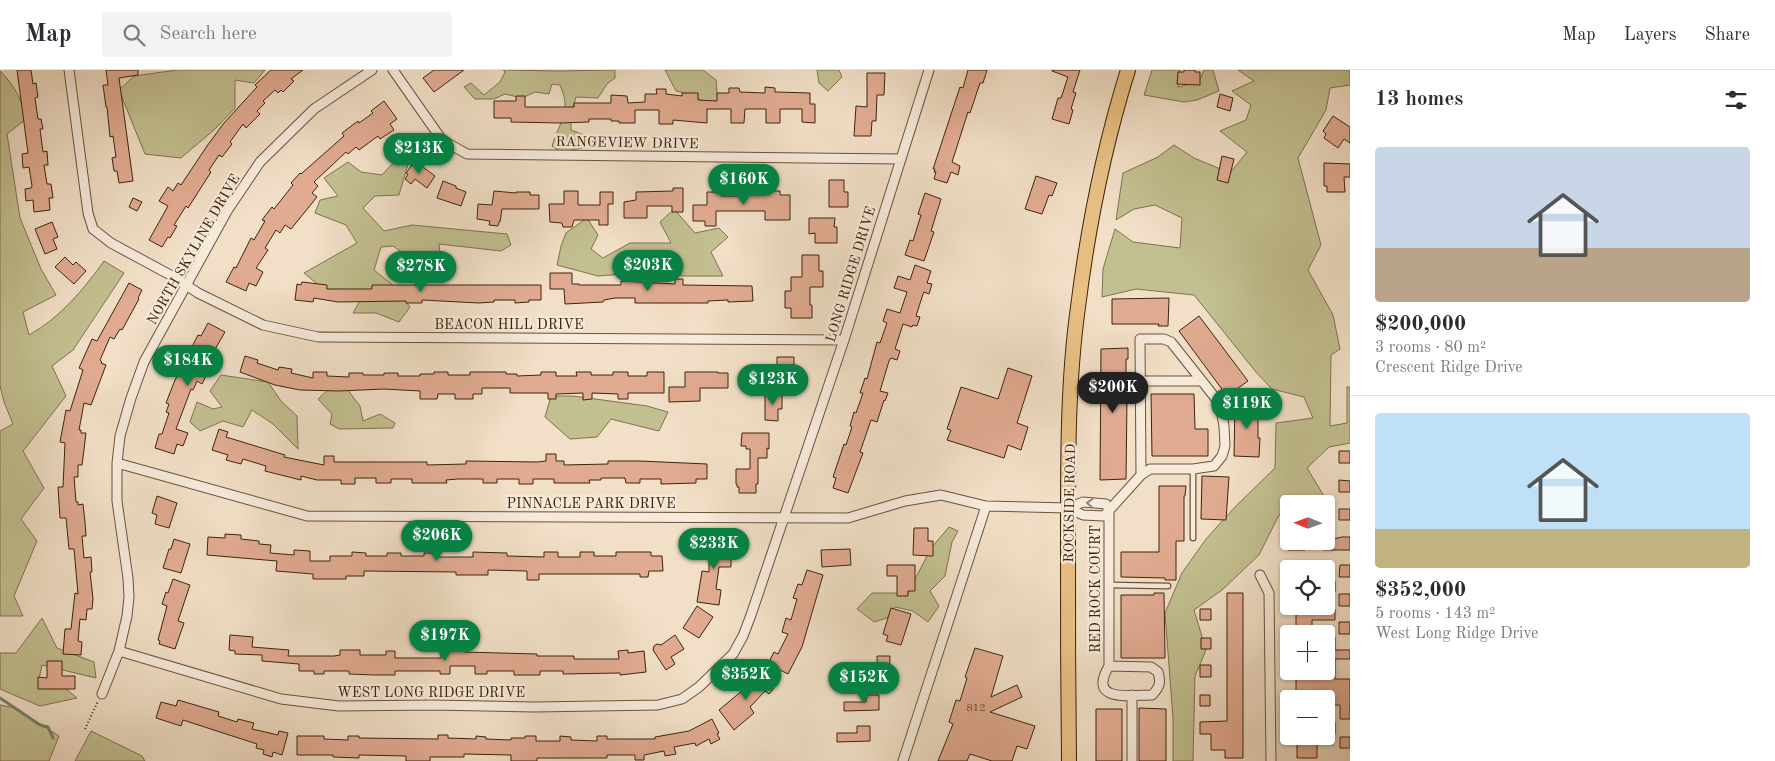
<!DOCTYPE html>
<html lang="en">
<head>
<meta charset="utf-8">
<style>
  :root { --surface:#fff; --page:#f2f2f3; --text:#2b2b33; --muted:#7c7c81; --line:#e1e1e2; --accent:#0b8043 }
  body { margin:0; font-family:"Old Standard TT",serif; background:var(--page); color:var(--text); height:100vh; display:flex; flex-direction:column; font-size:19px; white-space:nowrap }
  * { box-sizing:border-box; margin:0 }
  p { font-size:16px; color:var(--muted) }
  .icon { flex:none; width:28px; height:28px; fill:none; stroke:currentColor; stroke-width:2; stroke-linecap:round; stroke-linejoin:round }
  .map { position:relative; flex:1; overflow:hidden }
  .drawer { display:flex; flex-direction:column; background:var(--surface); width:425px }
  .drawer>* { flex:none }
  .needle { width:32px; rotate:271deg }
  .tools { position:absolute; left:1280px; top:425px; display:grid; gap:10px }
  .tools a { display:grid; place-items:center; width:55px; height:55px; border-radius:5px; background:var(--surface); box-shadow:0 1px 4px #0004; font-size:25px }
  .price { position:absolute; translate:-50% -42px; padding:0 11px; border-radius:18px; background:var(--accent); color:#fff; font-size:16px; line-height:32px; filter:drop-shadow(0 1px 2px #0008) }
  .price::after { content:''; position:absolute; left:50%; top:30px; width:15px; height:11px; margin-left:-8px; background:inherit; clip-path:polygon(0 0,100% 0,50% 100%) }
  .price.active { background:#222; color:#fff }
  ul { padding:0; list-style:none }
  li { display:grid; align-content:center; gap:10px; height:265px; padding:0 25px }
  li+li { border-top:1px solid var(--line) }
  li span { display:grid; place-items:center; height:155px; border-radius:5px; color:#555 }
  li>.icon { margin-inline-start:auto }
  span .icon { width:90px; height:90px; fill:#fffc; stroke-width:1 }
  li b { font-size:21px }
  h2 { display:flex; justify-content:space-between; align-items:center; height:60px; padding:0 25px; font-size:21px }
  header { display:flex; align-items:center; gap:30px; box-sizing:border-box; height:70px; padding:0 25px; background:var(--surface); border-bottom:1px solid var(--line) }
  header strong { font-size:24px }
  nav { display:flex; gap:28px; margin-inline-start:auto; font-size:18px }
  .search { width:350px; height:45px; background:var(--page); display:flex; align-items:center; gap:12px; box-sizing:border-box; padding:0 18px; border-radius:5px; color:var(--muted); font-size:19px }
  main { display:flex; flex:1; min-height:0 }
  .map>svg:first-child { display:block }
</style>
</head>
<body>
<header>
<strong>Map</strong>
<div class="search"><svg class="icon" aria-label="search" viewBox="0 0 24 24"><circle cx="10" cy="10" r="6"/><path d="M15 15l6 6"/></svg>Search here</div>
<nav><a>Map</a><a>Layers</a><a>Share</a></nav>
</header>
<main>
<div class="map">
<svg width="1350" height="691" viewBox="0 0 1350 691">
  <rect width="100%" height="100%" fill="#f1dfc7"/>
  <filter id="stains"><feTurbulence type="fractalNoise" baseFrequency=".004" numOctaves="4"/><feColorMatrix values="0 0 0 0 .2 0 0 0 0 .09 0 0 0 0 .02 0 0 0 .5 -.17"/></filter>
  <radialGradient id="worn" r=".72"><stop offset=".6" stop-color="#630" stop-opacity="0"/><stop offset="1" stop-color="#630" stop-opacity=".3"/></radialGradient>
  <!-- green -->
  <path fill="#c2bf90" stroke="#80724d" d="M177,0H265L254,13L235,10V38L215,59L181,88L145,84L119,20L134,6Z
    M503,0L559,1L615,0V8L607,14L598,28L576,27L571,44V60L584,65L582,78L561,82L552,76C560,50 572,42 560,15L552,14L549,24L535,22L522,28L505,24L494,29H475L464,17L471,13L484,25L500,12L505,2Z
    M665,0H703L716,10L718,34L710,36L693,25L676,21Z
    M817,0H839L842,7L828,21L819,13Z
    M1152,0H1180L1178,17L1199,12L1204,0H1213L1219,21L1197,30L1184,32L1144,25Z
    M1238,0H1350V15L1330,18L1326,40L1298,88L1321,175L1308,200L1333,245L1340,279L1331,285L1330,356L1347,353V317H1350V373L1329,377L1307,398L1324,426L1305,434H1289V441L1279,445L1259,485L1222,520L1194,540L1206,580L1195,606L1193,691H1173V648L1165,543L1182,503L1206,469L1235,437L1275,398L1276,353L1313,348L1304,327L1272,319L1256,302L1194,225L1136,219L1102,227L1103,199L1115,159L1133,172L1180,178L1182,148L1155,135L1134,139L1116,150L1123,103L1158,87L1174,75L1194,88L1230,103L1247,82L1220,61L1246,50L1251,35L1232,21L1254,11Z
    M0,1C14,15 22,29 26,49L7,64L20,148L41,199L56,225L23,242L29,265C60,248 84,219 104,191L124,203L73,280L52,296L66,326L23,381L44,418L21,449L37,471L14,526L23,546H0V361L13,354L4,332L0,316Z
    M348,92L361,102L382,105L394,92L408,94L399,125L375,126L363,138L384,161L412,155L507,164L511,175L501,181L439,174L441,192L422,196L393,176L381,177L374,200L394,216L410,237L399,252L376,243H353L365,222L334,228L304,203L357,173L346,155L315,143L320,130L338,126L324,108Z
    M674,139L695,163L719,158L728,167L711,182L723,206H681L660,187L640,184L625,204L598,206L557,195L561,176L566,163L587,148L598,165L591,179L603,188L630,173H671L660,152Z
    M221,305L268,312L281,331L297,346L298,379L273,354L252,340L243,357L223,351L200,361L190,352L197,332L213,339L222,337L210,321Z
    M332,316L347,319L360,336L363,351L380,344L395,353L393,358L339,359L330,354L332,344L318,329Z
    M551,326H573L647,336L668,342L659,361L611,349L597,367L570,369L545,347Z
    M949,457L958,461L952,472L945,506L930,521L939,536L928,552L913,541L895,537L887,548L874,552L857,539L872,523H908L931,478Z
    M42,548L57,578L94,592L96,608L42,595L39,609L60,614L77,628L40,636L0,619V583H16Z
    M0,635L15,638L59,666L49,691H0Z
    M91,661L142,686L145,691H75Z"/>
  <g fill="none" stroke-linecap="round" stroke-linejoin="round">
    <!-- stream -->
    <path stroke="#76806e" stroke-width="3" d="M0,628L40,655L48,657L53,668"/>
  </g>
  <!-- building -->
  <path fill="#e1ab92" stroke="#3d240a" d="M17,0H31L33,14L36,13L38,27L35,28L38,49H41L43,59H40L43,82L47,81L48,95H44L47,114H51L53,128H49L50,140L34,142L33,130L26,131L25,119L31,118L32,116L29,97L23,98L22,84L28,83Z
    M106,0H138V5L119,8L133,111L119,113L117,101H114L112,88L116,87L113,66L110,67L107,37H106L103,15H108Z
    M271,0H303L291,9L294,11L283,22L281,20L278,23L275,20L263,31L265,33L257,41L260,44L246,58L243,54L230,72L232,74L222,87L219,85L209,100L211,102L188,138L186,136L174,155L177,156L170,168L168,167L162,177L149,170L168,136L159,131L168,117L173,121L178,113L181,115L207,76L224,53L257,17L255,15Z
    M434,0H464L434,22L423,8Z
    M968,0H987L983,13H980L970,43L968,42L952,92L960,96L958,105L951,102L947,113L934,109L936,102H934L935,99H933L960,17L963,18Z
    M1052,0H1080L1073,22L1076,23L1071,39L1073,40L1069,54L1052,49L1058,28H1061L1068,7L1052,1Z
    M1184,0H1195V2H1200V15L1177,14L1178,2H1184Z
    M867,3H885L884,25H877L876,51H872L871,66H854L856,36L867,37Z
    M765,17L775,18V22H777L810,23V34H815V53L802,52V39H780V53H766V39H745L744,53H731V39H707V53L673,50V54H659V40H635V53H619V51H611V49H589V52L560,53L511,52V48H494V31H516V26H525V37H574V33H611V25L627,26L628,33L645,32V24H657L656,19H666V24L682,26V23H698V30L717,31V23H729V18H739L740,22L765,23Z
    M1220,24L1233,28L1230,41L1217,37Z
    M384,31L397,49L390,54L394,60L380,69L378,66L359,80L356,77L348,84L346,82L314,112L318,116L312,123L317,127L291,159L285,155L280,163L276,160L265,178L268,180L256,198L263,202L256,216L249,213L246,221L226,212L234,197L236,198L251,168L254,170L265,151L262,150L272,137L274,139L293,115L291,113L300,103L301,104L344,66L342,63L358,51L359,53L373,43L371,41Z
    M1333,46L1350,57V73L1344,69L1338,78L1324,68L1326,64L1323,61Z
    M1222,86L1234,89L1228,113L1217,110Z
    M415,91L435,106L427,118L415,109L411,114L405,109L408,104L406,103Z
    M1324,93L1350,94V107H1344L1345,122H1327V116H1324Z
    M1036,106L1057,113L1052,126L1049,125L1042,144L1025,139Z
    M829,110H844V122H848V137H829Z
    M443,111L456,116V118L466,122L461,136L437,128Z
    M673,118H683V142H672V136H647V148H624V132L636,130V122L673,121Z
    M494,121L516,123V122H530V125H539V139H502L500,152H499L498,156L489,155L490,151L477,149L478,134L492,135Z
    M564,121H578V135H600V122H613V134H608V155H599V150H574L572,157H563L562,153L550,152L549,134H564Z
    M764,121H780V125H790V150H765V141H716V156H705V151H693V135H707V122H721V126H737V122Z
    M925,123L941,129L931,161L934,162L924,191L905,185L910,170L913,171L921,145L918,144Z
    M133,128L142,132L137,141L129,137Z
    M809,148H835L834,157H837V173H815V163L809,164Z
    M52,152L58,167L53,169L57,179L45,184L35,159Z
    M802,185H819V201H823V217H810V235H812V248H791V238H785V221H791V207H802Z
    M65,187L73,195L76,192L86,201L74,214L55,197Z
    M915,195L931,201L927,213L932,214L929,224L924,222L923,224L916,246L920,247L917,256L913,255L912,257L903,254L895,279L900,281L897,290L891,288L889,291L880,321L888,323L885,331L884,330L877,352L871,350L860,382L863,383L848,423L833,418L836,408L833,407L844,374L846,375L852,357L850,356L854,342L856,343L863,323H860L865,308L867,309L877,272L880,273L887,253L883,251L887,239L900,243L907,222L894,218L898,206L910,210Z
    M550,203H572V214H579V215H621V211L675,214V209H683V215L752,216L753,231L728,232V230L708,231V233H635V228H615L604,230L603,232L565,234L564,219H550Z
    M302,212L327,215V219H372V215H541V230H529V232L515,233V230H494V232L479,233L422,230V233H406V231L338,232L314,228L313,232L295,230L297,214L301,215Z
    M129,213L142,220L138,228L139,229L122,260L120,259L114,269L110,267L100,290L102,292L101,293L106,295L91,335L84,333L79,360H81V363H86L82,395H78V407H74L76,432H78V435L83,434L85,452L86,466H82L84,488L91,487L92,502H90L93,529L92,539H87L86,550L80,549L78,571L82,572L81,585L63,584L65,559H71L75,523L78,524L74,479H69L66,448H60L58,417H63L65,373L60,372L66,340L70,341L83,300L79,298L92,269L97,271Z
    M1169,228L1168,256H1158L1159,254H1112V229Z
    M1199,246L1248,311L1227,326L1179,261Z
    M208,253L225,262L214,281L220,284L215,292L209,289L201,304L206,306L202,314L197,311L193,320L191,319L176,359L188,363L183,376L177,374L174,384L155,378L159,364H162L169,343L166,342L169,334L166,333L175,310L182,297L185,298L194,281L191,279L198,265L201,266Z
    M1128,278V289H1126V328H1127L1126,409L1100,410L1101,279Z
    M245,286L258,290L257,293L278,300L279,297L292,299L291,303L313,308V302H327V306L349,307V303H363V305H384V303H398V306H420V304H434V302H448V305H470V302H506V304H517V306L541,305V302H556V306H577L576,302H591V305H613V302H628V306H647V302H664V323H628V329H618V324L592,323V329L583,330V323L556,324V329H548V323H510V318H482V324H473V329H455V324H438L437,329H420V321L384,319L339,321L300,320L275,315L240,302Z
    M777,287H794V300H791V312H777Z
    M1008,298L1032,306L1017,353L1028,357L1021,380L1008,375L1004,388L947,370L951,360L947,359L961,317L998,329Z
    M685,302H718V303H728V318H700V331L669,332V317H685Z
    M765,324H782V339H778V351L765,350Z
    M1151,324H1194L1195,359H1208V386H1152Z
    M1235,332H1258V368H1260L1259,387L1234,386Z
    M219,359L228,362L226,367L285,385L284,387L324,395V386H334V392H427V395L466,394V391L537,392L546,391V384H556V391H564V395L608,394V391H640L707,394V409H696V413L661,414V409H640V413H626L625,408H601V410H589L590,413H554V409H533V414H519V409H497V413H483V409H458L446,410L447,413H412V409H391V413H376V408H355V414H341V410H317L301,406V410L265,401L266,396L243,389L241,394L226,390L228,385L212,380Z
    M742,363H769V379L767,378V388H758V414H756V423H739V417H737V414H736V399H750V379H746V376H741Z
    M1339,381H1350V393H1339Z
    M1202,406L1229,407L1226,450L1201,449Z
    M1339,410L1350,411V422H1339Z
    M1159,416H1186L1185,426H1184V471H1176V510H1165V508L1121,507V482H1159Z
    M157,426L177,433L169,458L155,454L157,445L152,443Z
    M1339,439H1350V450H1339Z
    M914,458H928V471H933V486L913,485Z
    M225,464L241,465V469L259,471V474L271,475L270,483L294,485V480L310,481V491H330V486H352V482L366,483V486H387V483H401V486H424V483H438V487H473V482L507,483V486L544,487V482H558V487H580V482H594V486H616V482H651V486H662L663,501H649L648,507H640V504H539V510H527V501L488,500V505H456V502L364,501V506H346V509H313V504L276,501L277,491L207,485L208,467L225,468Z
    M709,465H726L727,482H731V497H719L716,519L721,520L719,535L697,532L702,501L709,502Z
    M1342,467H1350V480H1323L1321,472Z
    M174,469L190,474L181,503L163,498L169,479H171Z
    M1285,471H1302L1305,480H1288Z
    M850,479L851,495L822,497L821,480Z
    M887,495H915V521H908V526H897V506H887Z
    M1340,495H1350V507H1339Z
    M807,500L823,505L802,577L788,604L768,594L774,582L778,584L788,564L782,562L786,548L791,550L797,529L793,528L798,514L802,515Z
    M173,509L190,515L178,551L184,553L175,579L159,574L160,571L158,570L167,536L162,534L166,522L168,523Z
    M1326,511H1335V522H1326Z
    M1154,523H1164L1165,588H1121V525H1154Z
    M1227,523H1243V688H1225V680H1211V664H1200V652L1227,651Z
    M1339,524H1350V536H1339Z
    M697,536L713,547L699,568L683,558Z
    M1296,536L1335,539V550H1312V564H1296Z
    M891,538L911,544L901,575L886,571L888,566L883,564Z
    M1200,539H1211V550H1200Z
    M1339,552H1350V564H1339Z
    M230,565L253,567L252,577L289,580L288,586H334L340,585V580H360V585H386V581H395V588H441V578H447V575L459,576V578H464V582L537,584V586H574V589H619L618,581L628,580V583L644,581L646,602L620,605V603L563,604V601H540V605H514V601H487V604H475V596H450V604H440V601H395V605H375L349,604V601H324V604H314V601H299V594L262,591V585L235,584V581L229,580Z
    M675,565L684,579L671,587L675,594L666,600L653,580L654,576L657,574L661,575Z
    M1326,567H1335V580H1350V589H1335V609H1350V649H1340V635H1326V629H1296V601H1326Z
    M1201,568H1211V579H1201Z
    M975,578L1003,586L991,627L1017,615L1022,627L990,642L1035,656L1027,679L1017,676L1012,691H992L970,684L967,691H938L953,654L949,652L956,630L960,631L967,608L965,607Z
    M877,586H890L889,616H878Z
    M47,591H62V606H75V619H38V607L47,608Z
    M1200,595H1211V607H1200Z
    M761,602L772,613L771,614L774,618L769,624L765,621L750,637L754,643L734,660L719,640L743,620L741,618L750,608L753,611Z
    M866,625H879V640L844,641V632H866Z
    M1200,625H1210V636H1200Z
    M178,630L219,642L218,646L237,652L238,649L254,653L252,659L278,665L279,661L288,663L282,685L273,682L272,687L263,684L264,680L256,678L257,674L183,650L181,656L156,648L161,632L176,636Z
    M1139,638L1166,639V691H1139Z
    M1096,639H1122V691H1096Z
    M712,649L719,663L717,664L720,669L711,674L709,669L696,676L695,673L674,677L676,684L665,686L664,681L644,685V690H635V685H607V688H537V691H511V685L464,684V687H430V691H406V686L359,685V688L333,687V685H297V666H324V669L348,670V666H359V668L438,669V665H448V668L476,669V666L486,667V669L511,670V668H525V666H536V671H560V666L571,667V670L597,671V666H607V669H655V667L689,661Z
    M1326,652H1335V664H1326Z
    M857,656H870V671L837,672V663H857Z
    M1297,666H1317V688H1297Z
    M1340,667H1350V678H1340Z"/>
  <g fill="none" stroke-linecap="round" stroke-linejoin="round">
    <defs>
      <path id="lane" d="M1193,399V468
        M1109,515L1168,516"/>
      <path id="street" d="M69,0L88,143L93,159L111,173L174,207L198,223L263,255L318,267L844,270
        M393,0L442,70L467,84L900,89
        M117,393L307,446L848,448L905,431L941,425L986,436L1068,438L1083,432L1106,434L1109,441V596
        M1141,405L1140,269H1164L1171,272L1202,311
        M1068,438L1083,445L1104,446L1141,405L1150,399H1193L1214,396L1222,386L1225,376L1224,356L1220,334L1202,311H1140
        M1260,505L1269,523L1271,691
        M119,581L281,629L339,636L433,635L535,637L658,635L682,629L699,617L733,584L743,566L751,545L844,270L929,0
        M1109,596L1151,597L1158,602C1161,612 1160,617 1152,625C1130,625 1087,633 1109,596Z
        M102,624L119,581L127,546L129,527L128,508L117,431V393L120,366L131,328L144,292L227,141L260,92L314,39L372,0
        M903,691L986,436
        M1132,691V625"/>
      <path id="primary" d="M1069,691C1068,620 1068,550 1068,479C1068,399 1067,316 1078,237C1088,157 1104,77 1128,0"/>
    </defs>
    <!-- lane casing -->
    <use href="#lane" stroke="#6a5339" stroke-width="7"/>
    <!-- street casing -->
    <use href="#street" stroke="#6a5339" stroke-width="11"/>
    <!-- primary casing -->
    <use href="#primary" stroke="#3d240a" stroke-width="16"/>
    <!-- path -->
    <path stroke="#3d240a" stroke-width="2" stroke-dasharray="1 2.5" stroke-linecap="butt" d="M85,659L98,631"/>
    <!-- lane -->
    <use href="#lane" stroke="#f6eadb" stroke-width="4.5"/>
    <!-- street -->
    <use href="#street" stroke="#f6eadb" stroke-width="9"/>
    <!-- primary -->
    <use href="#primary" stroke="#e8c084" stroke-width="14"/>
  </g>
  <!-- one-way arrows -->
  <defs><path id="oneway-chevron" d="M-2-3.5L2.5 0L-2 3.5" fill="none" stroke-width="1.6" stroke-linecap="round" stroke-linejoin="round" transform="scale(1.25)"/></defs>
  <use stroke="#9a8772" href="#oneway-chevron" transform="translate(1090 433) rotate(-177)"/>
  <g text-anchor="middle" stroke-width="4.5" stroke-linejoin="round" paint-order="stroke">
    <!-- number labels -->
    <g font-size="11" fill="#66462c">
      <text x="976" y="641">812</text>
    </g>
    <!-- street labels -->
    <g font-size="14" fill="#3d240a" stroke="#f6eadb">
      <text transform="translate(627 72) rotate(1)" y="5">RANGEVIEW DRIVE</text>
      <text transform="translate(193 179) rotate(-60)" y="5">NORTH SKYLINE DRIVE</text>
      <text transform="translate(850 204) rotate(-73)" y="5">LONG RIDGE DRIVE</text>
      <text x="509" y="259">BEACON HILL DRIVE</text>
      <text x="591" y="438">PINNACLE PARK DRIVE</text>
      <text transform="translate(1069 433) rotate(-89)" y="5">ROCKSIDE ROAD</text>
      <text transform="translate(1095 519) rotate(-90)" y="5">RED ROCK COURT</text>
      <text x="431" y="627">WEST LONG RIDGE DRIVE</text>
    </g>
  </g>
  <rect width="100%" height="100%" filter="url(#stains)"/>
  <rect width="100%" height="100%" fill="url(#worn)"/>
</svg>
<div class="tools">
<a><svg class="needle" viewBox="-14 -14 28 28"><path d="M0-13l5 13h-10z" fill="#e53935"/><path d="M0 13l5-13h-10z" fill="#7c7c81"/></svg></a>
<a><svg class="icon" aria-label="locate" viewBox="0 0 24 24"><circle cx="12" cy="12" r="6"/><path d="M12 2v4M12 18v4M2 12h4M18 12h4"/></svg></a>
<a>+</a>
<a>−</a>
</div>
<b class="price" style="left:419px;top:105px">$213K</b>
<b class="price" style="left:744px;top:136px">$160K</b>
<b class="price" style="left:648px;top:222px">$203K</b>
<b class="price" style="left:421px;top:223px">$278K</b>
<b class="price" style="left:188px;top:317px">$184K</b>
<b class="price" style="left:773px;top:336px">$123K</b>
<b class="price active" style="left:1113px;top:344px">$200K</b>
<b class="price" style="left:1247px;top:360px">$119K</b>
<b class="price" style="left:437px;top:492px">$206K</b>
<b class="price" style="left:714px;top:500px">$233K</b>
<b class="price" style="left:445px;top:592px">$197K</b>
<b class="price" style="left:746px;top:631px">$352K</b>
<b class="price" style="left:864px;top:634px">$152K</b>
</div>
<section class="drawer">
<h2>13 homes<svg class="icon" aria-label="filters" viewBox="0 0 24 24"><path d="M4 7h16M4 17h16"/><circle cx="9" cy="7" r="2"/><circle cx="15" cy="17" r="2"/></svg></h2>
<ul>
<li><span style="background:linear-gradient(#c9d6e8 65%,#b9a48a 0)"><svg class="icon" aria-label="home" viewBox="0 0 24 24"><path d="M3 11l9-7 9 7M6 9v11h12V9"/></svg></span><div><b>$200,000</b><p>3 rooms · 80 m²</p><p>Crescent Ridge Drive</p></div></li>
<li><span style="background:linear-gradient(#bfe0f5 75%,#c2b280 0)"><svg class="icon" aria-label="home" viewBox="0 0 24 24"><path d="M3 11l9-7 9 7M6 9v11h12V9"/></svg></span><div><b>$352,000</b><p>5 rooms · 143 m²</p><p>West Long Ridge Drive</p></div></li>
</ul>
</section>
</main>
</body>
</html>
